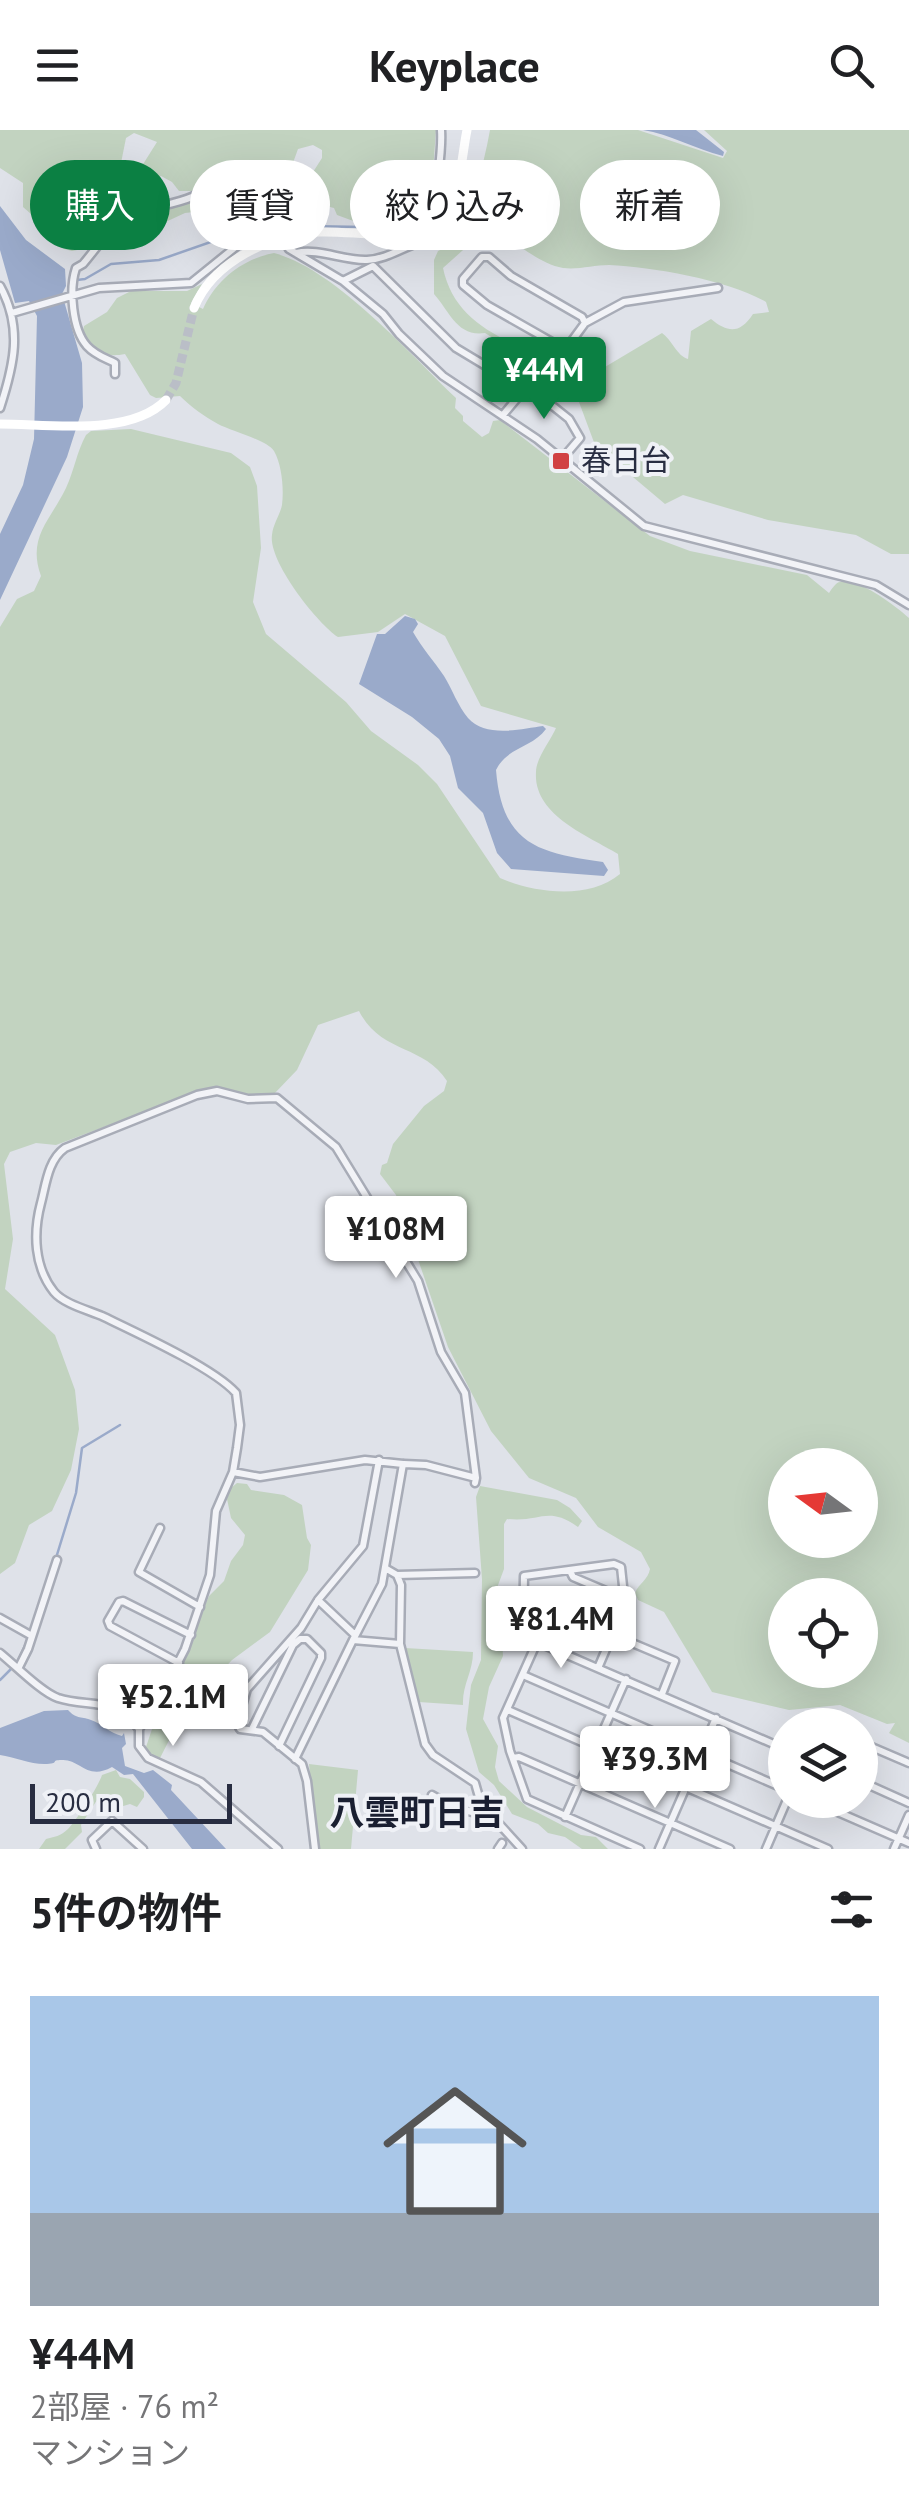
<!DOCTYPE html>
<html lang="ja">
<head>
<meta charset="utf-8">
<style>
  :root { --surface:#fff; --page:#f6f6f6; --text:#202124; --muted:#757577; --line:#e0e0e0; --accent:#0b8043 }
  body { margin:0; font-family:"PT Sans","Noto Sans JP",sans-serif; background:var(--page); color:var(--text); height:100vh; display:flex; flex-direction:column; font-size:38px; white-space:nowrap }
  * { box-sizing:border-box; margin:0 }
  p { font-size:32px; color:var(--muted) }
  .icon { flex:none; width:55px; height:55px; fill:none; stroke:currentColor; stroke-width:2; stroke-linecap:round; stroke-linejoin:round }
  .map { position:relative; height:1719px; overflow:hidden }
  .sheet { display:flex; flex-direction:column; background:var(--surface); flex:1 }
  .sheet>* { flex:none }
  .top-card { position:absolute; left:30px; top:30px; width:850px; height:90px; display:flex; gap:20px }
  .needle { width:65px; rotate:285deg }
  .controls { position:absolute; left:768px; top:1318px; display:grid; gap:20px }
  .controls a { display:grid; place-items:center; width:110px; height:110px; border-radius:50%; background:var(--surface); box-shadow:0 10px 40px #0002; font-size:50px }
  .scale { position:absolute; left:30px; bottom:25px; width:202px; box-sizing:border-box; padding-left:10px; border:5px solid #282d41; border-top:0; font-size:28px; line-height:35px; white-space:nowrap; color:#282d41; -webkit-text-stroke:8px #eff1f6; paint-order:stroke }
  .price { position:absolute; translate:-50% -85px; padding:0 22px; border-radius:10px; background:#fff; color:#222; font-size:32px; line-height:65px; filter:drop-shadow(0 2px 5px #0008) }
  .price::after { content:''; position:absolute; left:50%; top:60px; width:30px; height:22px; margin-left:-15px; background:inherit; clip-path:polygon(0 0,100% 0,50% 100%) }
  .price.current { background:var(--accent); color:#fff }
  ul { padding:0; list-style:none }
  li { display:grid; align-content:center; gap:20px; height:530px; padding:0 30px }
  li+li { border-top:2px solid var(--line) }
  li span { display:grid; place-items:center; height:310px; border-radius:0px; color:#555 }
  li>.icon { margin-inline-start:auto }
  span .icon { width:180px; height:180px; fill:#fffc; stroke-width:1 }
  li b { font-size:42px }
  h2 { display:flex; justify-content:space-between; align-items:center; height:120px; padding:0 30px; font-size:42px }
  .chip { padding:0 35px; border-radius:45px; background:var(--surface); box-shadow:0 10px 40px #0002; font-size:35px; line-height:90px }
  .chip.current { background:var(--accent); color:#fff }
  header { display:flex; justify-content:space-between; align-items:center; height:130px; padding:0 30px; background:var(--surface); font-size:45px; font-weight:700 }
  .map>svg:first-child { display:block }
</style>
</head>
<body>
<header><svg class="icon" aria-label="menu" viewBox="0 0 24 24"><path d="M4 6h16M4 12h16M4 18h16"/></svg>Keyplace<svg class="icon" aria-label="search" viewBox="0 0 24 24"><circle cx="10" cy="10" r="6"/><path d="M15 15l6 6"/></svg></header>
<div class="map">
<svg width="909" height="1719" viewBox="0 0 909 1719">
  <rect width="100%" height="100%" fill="#dfe2e9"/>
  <!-- green -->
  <path fill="#c2d3c0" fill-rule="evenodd" d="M0,0H436L433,41L427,58L430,74L422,87L407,85L375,99L337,85L334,78L310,72L306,53L322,28V20L313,15L298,19L286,52L268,64L247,69L229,78L185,83L144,102L123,105L119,99L131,89L158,87L163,79L212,62L219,51L212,44L196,61H179L172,52L161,46L154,50L146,48L140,39L157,12L134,3L126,8L121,33C131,48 145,54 145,73L107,88L83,119L72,121L64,119L51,108L46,97L23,77V53L0,38Z
    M490,0H638L723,28L727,21L704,0H909V424H891L856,405L768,390L683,365L665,374L595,315L573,256L662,203C672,210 677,226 688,229L691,201L711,189C728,203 740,204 753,184L769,182L766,172C728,150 653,137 609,135C594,135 578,140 563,138C534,133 510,103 480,98L472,112L443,138C453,186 492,206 535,222V227L528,230L485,203C457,207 450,182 434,164V130L438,121L459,111C472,74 483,39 490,0Z
    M274,123C335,139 410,224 456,268L455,278L463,286V291L482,307L489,303L493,291L500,290L650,406L690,421L807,445L829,463C831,460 836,452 840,452C860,448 895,476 909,488V1613L889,1603L895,1593L887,1594L840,1575L789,1580L712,1562L664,1482L638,1470L635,1463C639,1453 648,1450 650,1439L641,1422L598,1397L576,1368L529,1348L491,1301L448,1217L396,1065L380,1044L382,1035L387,1033L393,1014L424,976L444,961L447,951C423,914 381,924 359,881L318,895L297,940L274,964L249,966L215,957L202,960L56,1015L36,1013L10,1022L4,1034L13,1109L5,1159L55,1205L75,1260L79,1299L71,1340L52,1381L29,1395L15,1433L0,1444V497L17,469L34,461L41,446C27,407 50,391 66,358C74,341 77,321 86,305L91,301L131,299L231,323L250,337L257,356L261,418L253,472L266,504L346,572L371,601L418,635L437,654L500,748C535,763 589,770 620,744L618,724C588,706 533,685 536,642C536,628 551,610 556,598L481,576L445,506L405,484L378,502L338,507C317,493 268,431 272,405C273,394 280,385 282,375C284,359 282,335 274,321C267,310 231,301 218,294C204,286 192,278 180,266L156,268L150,265L125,224C105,228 95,222 82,206L84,196L107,182L117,168L131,161H187L202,154L191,173L203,179C216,150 242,129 274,123ZM785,1335H860V1410H785ZM785,1465H860V1540H785Z
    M237,1353L247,1354L251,1360L284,1365L302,1375L307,1408L311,1415L308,1440L270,1502L232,1530L215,1548L206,1566L188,1573L159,1630L152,1628L146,1617L155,1590L153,1582L171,1554L209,1466L224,1451L231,1431L243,1415L245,1405L231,1388L227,1369L231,1358Z
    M480,1356L557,1370L570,1378L582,1391L578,1397C547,1375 540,1393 507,1389L504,1394V1439L494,1466L501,1482L503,1526L489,1557L483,1589L498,1616L495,1637L499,1651L527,1677L581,1705L596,1707L608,1719H582L565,1707L548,1703L538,1694L512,1684L494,1655L479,1642L466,1599L471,1555L481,1530L482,1449L476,1367Z
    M405,1518L473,1522C473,1542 462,1555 463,1575L419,1572Z
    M309,1634L358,1640L351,1719H317Z
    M116,1640L120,1647L130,1649L144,1662V1667L137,1677L130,1674L120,1677L105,1668L97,1670L81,1695L82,1702L65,1719H39L46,1709C54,1707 61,1706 68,1699C77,1690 99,1655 102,1645Z"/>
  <!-- water -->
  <path fill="#9aaaca" d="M643,0H696L724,22L723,26C695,19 670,4 643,0Z
    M0,76L26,110L65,139L66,156L62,164L82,233L83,277L67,327L0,470V404L23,355L34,309L37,186L29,171L15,173L0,120Z
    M405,486L415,489L418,494L413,502C422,518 434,531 444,546C452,559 458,576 468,588C485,608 521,599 543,596L546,599C532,618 507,617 496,640C502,715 539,723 603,732L608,740L604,746L511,739L497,723L483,683L458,658L450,626L439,609L412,587L359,554L377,504H385Z
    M68,1580C76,1589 80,1586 91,1590C103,1594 109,1603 122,1606L124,1603L126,1614L122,1618L125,1636L144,1643L153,1640L172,1655L171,1660L226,1719H192L133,1644L124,1645L112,1637C87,1651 80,1629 62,1630C49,1630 61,1633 47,1634C32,1635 15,1627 0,1625V1598L44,1581Z"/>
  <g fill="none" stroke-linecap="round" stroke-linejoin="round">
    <!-- stream -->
    <path stroke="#9aaaca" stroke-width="2.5" d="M77,150L85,149L111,134L159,130L248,99L266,84L279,86L303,96L363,97
      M56,1428L76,1363L82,1318L120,1295
      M18,1531L27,1511
      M0,1550L11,1539"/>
    <!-- secondary-tunnel -->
    <path stroke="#babec7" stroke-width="9" stroke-dasharray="9 4.5" stroke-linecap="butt" d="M166,270L176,253L194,178"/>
    <defs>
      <path id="street" d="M436,84C434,55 443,29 441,0
        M296,123C320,118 343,131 367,130C394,129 415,106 444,109
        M343,151L373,136L456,218L554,277L569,289L580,308L562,329
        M0,156C23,198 14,235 0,278
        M12,183L99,158L191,153L264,94L276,92L289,119L343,151L383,184L399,204L443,246L537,309L644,396L876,455L909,475
        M563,223L559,216L487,175L463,155V149L482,127H489L511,146L582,187L585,193
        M115,244V233C105,228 95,225 87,216C72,199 69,159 76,138L83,134C96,119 110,97 127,87C154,72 197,77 215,48
        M503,285L539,242L563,223L585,193L624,172L718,158
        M404,1334L426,1335L476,1348L475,1353
        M233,1342L260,1347L365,1330L403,1334L382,1454L353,1510
        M160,1398L139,1442L200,1477
        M385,1438L397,1445L475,1443
        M570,1441L573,1447L625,1469
        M397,1445L401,1455L400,1514L425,1614L433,1625L475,1653L481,1674L522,1719
        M523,1467L675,1531L662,1564
        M318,1470L363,1416L379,1330
        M0,1488L32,1506
        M537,1512L503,1588L510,1621L527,1669L640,1719
        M0,1523C15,1535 41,1562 58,1568C89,1578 114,1566 139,1599
        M179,1533L110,1496L108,1491L119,1472L123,1471L191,1505
        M19,1537L28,1519L57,1430
        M598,1538L625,1475L621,1437L614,1434L524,1446L523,1504L537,1512L785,1619
        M523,1545L785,1659
        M508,1580L828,1719
        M821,1595H822
        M252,1599L293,1515L300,1509H307L321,1523V1528L279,1616
        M860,1612L909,1633
        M513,1628L519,1627L730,1719
        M295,1629L353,1510L400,1514
        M860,1651L909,1673
        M432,1665L453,1677L491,1687
        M810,1670L909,1713
        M565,1687L626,1549
        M96,1719L92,1710L112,1691L143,1719
        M278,1719L201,1652L148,1628L139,1616V1599L163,1562L185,1519L210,1445L216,1381L233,1342L237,1318L240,1295L236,1263C214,1238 135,1202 102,1186C88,1180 64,1174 54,1162C34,1137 33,1103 41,1073C46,1054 48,1030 65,1018L197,965L217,961L248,969L277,968L336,1017L418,1151L441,1222L465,1263L476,1348
        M315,1719L307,1651L302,1634L263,1602L240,1599L237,1593L247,1559L301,1498L318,1470L355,1505
        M498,1719L502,1713
        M659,1719L716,1588
        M766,1719L787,1670
        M894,1719L909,1685"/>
    </defs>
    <!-- street casing -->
    <use href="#street" stroke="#a8acb7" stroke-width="11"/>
    <!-- street -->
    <use href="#street" stroke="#f2f3f7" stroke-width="6"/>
    <!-- secondary -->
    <path stroke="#fff" stroke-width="9" d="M194,178C213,131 272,104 319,102C365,100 415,119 447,74C462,53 462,24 467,0
      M0,294C49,294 130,307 166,270"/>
  </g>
  <!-- markers -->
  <rect fill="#d14143" stroke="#eff1f6" stroke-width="4" x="551" y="321" width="20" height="20" rx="5"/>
  <g text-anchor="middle" stroke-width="8" stroke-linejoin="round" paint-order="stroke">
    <!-- poi labels -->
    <g font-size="30" fill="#282d41" stroke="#eff1f6" text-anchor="start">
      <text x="581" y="341">春日台</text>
    </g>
    <!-- quarter labels -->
    <g font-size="35" font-weight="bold" fill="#1a1f31" stroke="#eff1f6">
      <text x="417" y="1695">八雲町日吉</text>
    </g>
  </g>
</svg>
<div class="controls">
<a><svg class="needle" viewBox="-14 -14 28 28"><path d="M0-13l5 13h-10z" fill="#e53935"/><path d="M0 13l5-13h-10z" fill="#757577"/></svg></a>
<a><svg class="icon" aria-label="locate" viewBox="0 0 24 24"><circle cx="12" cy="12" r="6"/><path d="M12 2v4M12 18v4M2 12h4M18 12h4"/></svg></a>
<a><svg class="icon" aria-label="layers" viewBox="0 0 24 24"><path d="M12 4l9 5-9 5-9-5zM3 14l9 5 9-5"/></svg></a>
</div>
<div class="scale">200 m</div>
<b class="price current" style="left:544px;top:292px">¥44M</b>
<b class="price" style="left:396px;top:1151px">¥108M</b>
<b class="price" style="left:561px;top:1541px">¥81.4M</b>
<b class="price" style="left:173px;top:1619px">¥52.1M</b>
<b class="price" style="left:655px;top:1681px">¥39.3M</b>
<div class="top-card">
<a class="chip current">購入</a>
<a class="chip">賃貸</a>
<a class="chip">絞り込み</a>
<a class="chip">新着</a>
</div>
</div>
<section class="sheet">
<h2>5件の物件<svg class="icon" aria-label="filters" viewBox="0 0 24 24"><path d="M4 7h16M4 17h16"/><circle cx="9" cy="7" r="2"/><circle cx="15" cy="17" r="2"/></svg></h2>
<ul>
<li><span style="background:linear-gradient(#a9c7e8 70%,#9aa5b1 0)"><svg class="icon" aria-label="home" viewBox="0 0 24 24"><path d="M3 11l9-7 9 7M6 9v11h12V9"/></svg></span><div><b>¥44M</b><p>2部屋 · 76 m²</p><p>マンション</p></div></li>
</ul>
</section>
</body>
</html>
